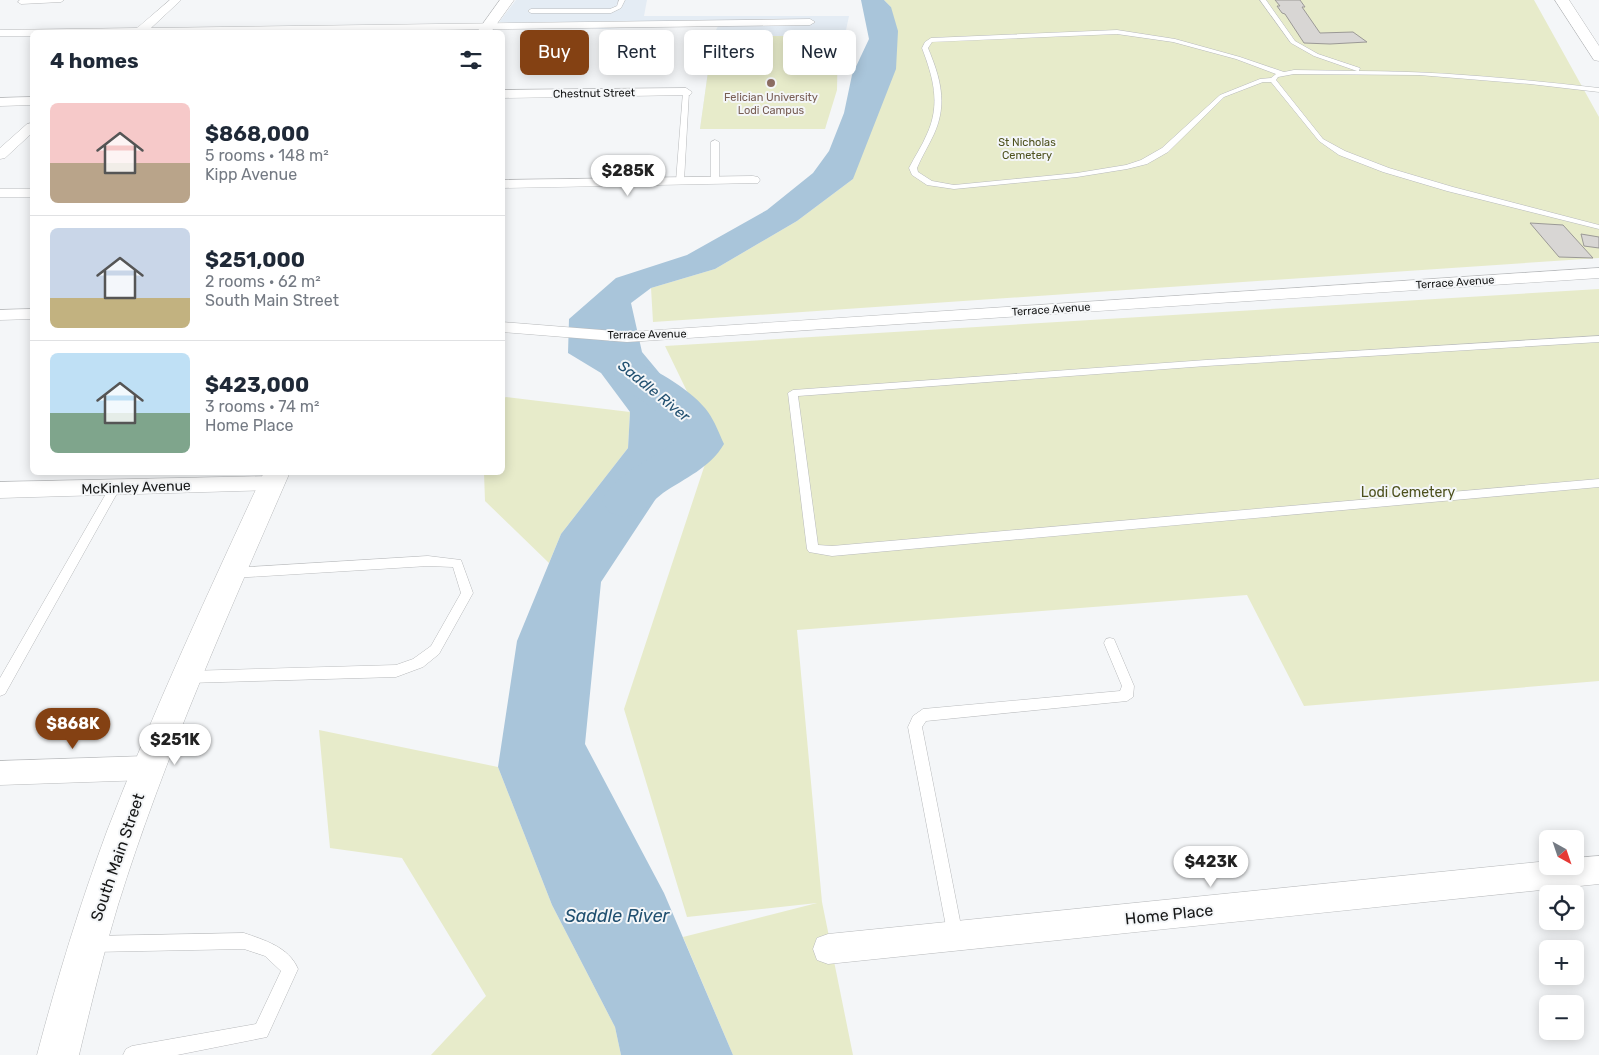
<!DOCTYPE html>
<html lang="en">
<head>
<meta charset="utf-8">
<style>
  :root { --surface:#fff; --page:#f6f6f7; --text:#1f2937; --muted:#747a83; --line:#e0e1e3; --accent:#844113 }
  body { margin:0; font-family:Rubik,sans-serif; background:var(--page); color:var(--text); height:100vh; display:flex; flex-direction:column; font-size:19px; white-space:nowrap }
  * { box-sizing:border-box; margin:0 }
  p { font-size:16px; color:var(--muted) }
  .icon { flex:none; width:28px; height:28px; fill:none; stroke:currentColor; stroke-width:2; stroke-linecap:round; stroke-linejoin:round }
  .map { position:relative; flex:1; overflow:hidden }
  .details { position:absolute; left:30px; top:30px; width:475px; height:445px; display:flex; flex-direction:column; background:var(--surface); border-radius:8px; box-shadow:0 2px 12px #0003 }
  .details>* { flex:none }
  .guide { position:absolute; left:520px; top:30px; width:475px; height:45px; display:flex; gap:10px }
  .needle { width:32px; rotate:140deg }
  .buttons { position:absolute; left:1539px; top:830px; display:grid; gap:10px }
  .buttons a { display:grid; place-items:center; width:45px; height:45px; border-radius:8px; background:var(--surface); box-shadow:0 2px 12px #0003; font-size:25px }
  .price { position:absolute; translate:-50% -42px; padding:0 11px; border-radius:18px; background:#fff; color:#222; font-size:16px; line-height:32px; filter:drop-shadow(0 1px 2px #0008) }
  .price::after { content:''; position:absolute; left:50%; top:30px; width:15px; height:11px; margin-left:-8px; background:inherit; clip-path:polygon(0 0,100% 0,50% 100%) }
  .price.active { background:var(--accent); color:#fff }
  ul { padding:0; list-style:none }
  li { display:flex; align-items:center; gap:15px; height:125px; padding:0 20px }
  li+li { border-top:1px solid var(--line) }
  li span { display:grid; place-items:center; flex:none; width:140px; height:100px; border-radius:8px; color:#555 }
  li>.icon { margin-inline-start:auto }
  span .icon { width:60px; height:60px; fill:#fffc; stroke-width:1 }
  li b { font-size:21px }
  h2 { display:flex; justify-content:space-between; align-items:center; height:60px; padding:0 20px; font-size:21px }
  .chip { padding:0 18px; border-radius:8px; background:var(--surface); box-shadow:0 2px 12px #0003; font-size:18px; line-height:45px }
  .chip.active { background:var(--accent); color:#fff }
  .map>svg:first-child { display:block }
</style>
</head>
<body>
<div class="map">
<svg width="1599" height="1055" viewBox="0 0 1599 1055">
  <rect width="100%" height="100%" fill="#f4f6f8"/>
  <!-- built -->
  <path fill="#e4ecf4" d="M516,0H647L644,16H849L825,129H700L713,36L719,24L603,29L499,22Z"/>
  <!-- green -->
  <path fill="#e7ebca" d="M884,0H1534L1599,117V258L653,322L651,288L715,269L797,221L853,179L891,7Z
    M713,36H838L837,90L825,129H700Z
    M1599,289V681L1304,706L1247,595L797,630L822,902L853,1055H733L683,937L817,903L687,917L624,709L712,443L665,346Z
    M506,397L630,412L628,448L561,534L549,563L485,501L484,473L502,472V399Z
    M319,730L498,767L552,905L615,1027L621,1055H431L486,996L402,858L330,848Z"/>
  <!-- water -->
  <path fill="#a9c5da" d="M861,0H884L891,7L898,31L896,69L853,179L797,221L715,269L651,288L631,303L642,352L667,382L688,419L686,453L601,582L585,744L664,893L733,1055H621L615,1027L552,905L498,767L517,641L561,534L628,448L630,412L601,373L568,353L569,319L616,278L687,255L767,210L813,173L829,151L844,113L852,75L869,39Z"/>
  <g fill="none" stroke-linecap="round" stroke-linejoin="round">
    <!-- river -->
    <path fill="#a9c5da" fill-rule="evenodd" d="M634,362C656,368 695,393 708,412C715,422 719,433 724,444C710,468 685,478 663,493C651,502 643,513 628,516C622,518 614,514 609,512L602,500C618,471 653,459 678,439C665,406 631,402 614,375L620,366Z"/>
  </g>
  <!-- building -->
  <path fill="#d8d6d4" stroke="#9b9996" d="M1275,0H1300L1305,7H1302L1320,33L1353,32L1367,42L1330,44L1304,43L1285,14L1282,13L1277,6H1280Z
    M1530,223L1563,225L1593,258L1559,257Z
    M1581,234L1599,237V248L1584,246Z"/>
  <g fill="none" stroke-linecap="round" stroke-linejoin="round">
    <defs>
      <path id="lane" d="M20,0H64L61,2L21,4L18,2Z
        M619,0H625L621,8L611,13H531L528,11L531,9H610L617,6Z
        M1260,0H1266L1295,41L1318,54L1360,68L1359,71C1439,71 1519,79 1599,88V92L1530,84L1419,75L1294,74L1278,77L1276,80L1323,139L1345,151L1389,168L1453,187L1599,225V229L1447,191L1383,172L1339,155L1319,141L1271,82H1263L1224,97L1168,152L1147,164L1127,169L1077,177L954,189L927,185L912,175L909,168C915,156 922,146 927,134C941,104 933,77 922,48L925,42L931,38L1117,30L1175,39L1240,57L1284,72L1294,70L1357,71L1314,56L1291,43ZM1117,34L1173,42L1236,59L1276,74L1271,78L1260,79L1220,95L1162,148L1141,160L1126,165L1077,173L954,185L932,181L918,172L917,168C922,156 929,145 934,134C948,103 940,77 928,48L932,42Z
        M686,90L689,92L684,181L680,183L676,181L683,92Z
        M715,140L719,142V181L715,183L711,181V142Z
        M1599,336V342L1206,366L798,396L818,545L832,546L1599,479V487L832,556L809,552L807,549L788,393L793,390L1206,360Z
        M115,484L120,488L5,694L0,696V678L111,485Z
        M428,556L461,560L473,593L439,654L423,667L396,677L188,683L183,681L182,677L183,673L188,671L396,665L413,659L431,646L461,593L453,567L428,566L233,578L229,576L227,573L229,570L233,568Z
        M1110,638L1114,639L1134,686L1133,697L1127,701L926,721L922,727L963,936L961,942L955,944L949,942L908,727L913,716L923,709L1120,691L1122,686L1104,643L1106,639Z
        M244,933C264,940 289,947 298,969L267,1037L177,1055H123L126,1049L132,1046L256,1024L281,971L265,956L244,949L93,952L87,950L85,944L87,938L93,936Z"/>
      <path id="street" d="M170,0H181L151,28L810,19L815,22L810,25L279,32H32V36H0V30L137,28Z
        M686,88L692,92L690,95L502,98V90Z
        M32,97V105L0,106V98Z
        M32,123V133L5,158L0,159V148L27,124Z
        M753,176L758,177L760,180L758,183L502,188V180Z
        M0,189H32V197H0Z
        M1599,268V278L627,342L502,332V322L627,332Z
        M32,309V319L0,320V310Z
        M273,476L280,478L283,483L280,488L273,490L0,498V482Z
        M147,756L156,759L160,768L156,777L147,780L0,785V761Z
        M1599,856V884L828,964L817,960L813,949L817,938L828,934L1548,861V866H1575V858Z"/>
      <path id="secondary" d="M500,0H514L491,32H477Z
        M1555,0H1569L1599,46V61L1594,60Z
        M264,472H290C228,615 164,757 118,905C103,955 91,1005 79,1055H37C57,979 80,904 107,831C154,709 209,591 264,472Z"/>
    </defs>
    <!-- lane casing -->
    <use href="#lane" stroke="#b8babc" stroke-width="1"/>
    <!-- street casing -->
    <use href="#street" stroke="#b8babc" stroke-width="1"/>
    <!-- secondary casing -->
    <use href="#secondary" stroke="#b8babc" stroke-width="1"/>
    <!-- lane -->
    <use href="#lane" fill="#fff" fill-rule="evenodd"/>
    <!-- street -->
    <use href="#street" fill="#fff" fill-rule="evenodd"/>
    <!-- secondary -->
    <use href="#secondary" fill="#fff" fill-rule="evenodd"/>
  </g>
  <!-- markers -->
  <circle fill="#8d6e63" stroke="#f4f6f8" stroke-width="2" cx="771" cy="83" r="5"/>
  <g text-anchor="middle" stroke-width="4" stroke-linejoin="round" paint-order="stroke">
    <!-- far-street labels -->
    <g font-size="11" fill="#161717" stroke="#f4f6f8">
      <text transform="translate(594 93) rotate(-1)" y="4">Chestnut Street</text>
      <text transform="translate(1455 282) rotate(-4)" y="4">Terrace Avenue</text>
      <text transform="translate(1051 309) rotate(-4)" y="4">Terrace Avenue</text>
      <text transform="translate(647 334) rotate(-1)" y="4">Terrace Avenue</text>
    </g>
    <!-- far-education labels -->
    <g font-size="11" fill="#785e54" stroke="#f4f6f8">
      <text x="771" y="101">Felician University<tspan x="771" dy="13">Lodi Campus</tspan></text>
    </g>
    <!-- far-park labels -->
    <g font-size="11" fill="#4d511d" stroke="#f4f6f8">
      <text x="1027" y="146">St Nicholas<tspan x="1027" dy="13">Cemetery</tspan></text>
    </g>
    <!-- street labels -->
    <g font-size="14" fill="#161717" stroke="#f4f6f8">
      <text transform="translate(136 487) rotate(-2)" y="5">McKinley Avenue</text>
    </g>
    <!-- park labels -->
    <g font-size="14" fill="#4d511d" stroke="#f4f6f8">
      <text x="1408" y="497">Lodi Cemetery</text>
    </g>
    <!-- water labels -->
    <g font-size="15" font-style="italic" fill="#215070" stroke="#f4f6f8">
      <text transform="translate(654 391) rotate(39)" y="5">Saddle River</text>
    </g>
    <!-- near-street labels -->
    <g font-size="16" fill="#161717" stroke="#f4f6f8">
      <text transform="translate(117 857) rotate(-71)" y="6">South Main Street</text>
      <text transform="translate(1169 914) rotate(-6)" y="6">Home Place</text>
    </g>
    <!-- near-water labels -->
    <g font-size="18" font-style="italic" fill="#215070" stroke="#f4f6f8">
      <text x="617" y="922">Saddle River</text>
    </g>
  </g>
</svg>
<div class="buttons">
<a><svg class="needle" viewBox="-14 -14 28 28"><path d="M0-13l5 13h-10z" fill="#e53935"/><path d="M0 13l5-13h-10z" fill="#747a83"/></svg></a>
<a><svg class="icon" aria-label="locate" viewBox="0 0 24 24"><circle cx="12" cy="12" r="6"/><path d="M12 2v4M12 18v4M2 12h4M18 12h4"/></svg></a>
<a>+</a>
<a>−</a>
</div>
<b class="price" style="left:628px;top:197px">$285K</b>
<b class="price active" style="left:73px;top:750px">$868K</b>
<b class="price" style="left:175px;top:766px">$251K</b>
<b class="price" style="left:1211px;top:888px">$423K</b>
<div class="guide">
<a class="chip active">Buy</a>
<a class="chip">Rent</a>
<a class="chip">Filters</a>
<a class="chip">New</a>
</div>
<section class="details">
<h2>4 homes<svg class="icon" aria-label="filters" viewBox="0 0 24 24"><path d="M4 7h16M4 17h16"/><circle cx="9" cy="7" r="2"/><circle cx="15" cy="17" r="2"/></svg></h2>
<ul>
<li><span style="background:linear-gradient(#f6c9c9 60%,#b9a48a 0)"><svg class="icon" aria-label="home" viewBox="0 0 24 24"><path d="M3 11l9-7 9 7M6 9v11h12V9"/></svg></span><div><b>$868,000</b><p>5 rooms · 148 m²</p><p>Kipp Avenue</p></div></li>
<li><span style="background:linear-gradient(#c9d6e8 70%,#c2b280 0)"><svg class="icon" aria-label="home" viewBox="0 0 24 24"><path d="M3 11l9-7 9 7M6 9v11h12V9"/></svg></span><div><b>$251,000</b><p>2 rooms · 62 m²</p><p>South Main Street</p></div></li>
<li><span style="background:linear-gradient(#bfe0f5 60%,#7fa58c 0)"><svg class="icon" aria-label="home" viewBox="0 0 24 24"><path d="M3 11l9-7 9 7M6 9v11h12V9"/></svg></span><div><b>$423,000</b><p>3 rooms · 74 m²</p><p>Home Place</p></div></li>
</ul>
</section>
</div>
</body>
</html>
